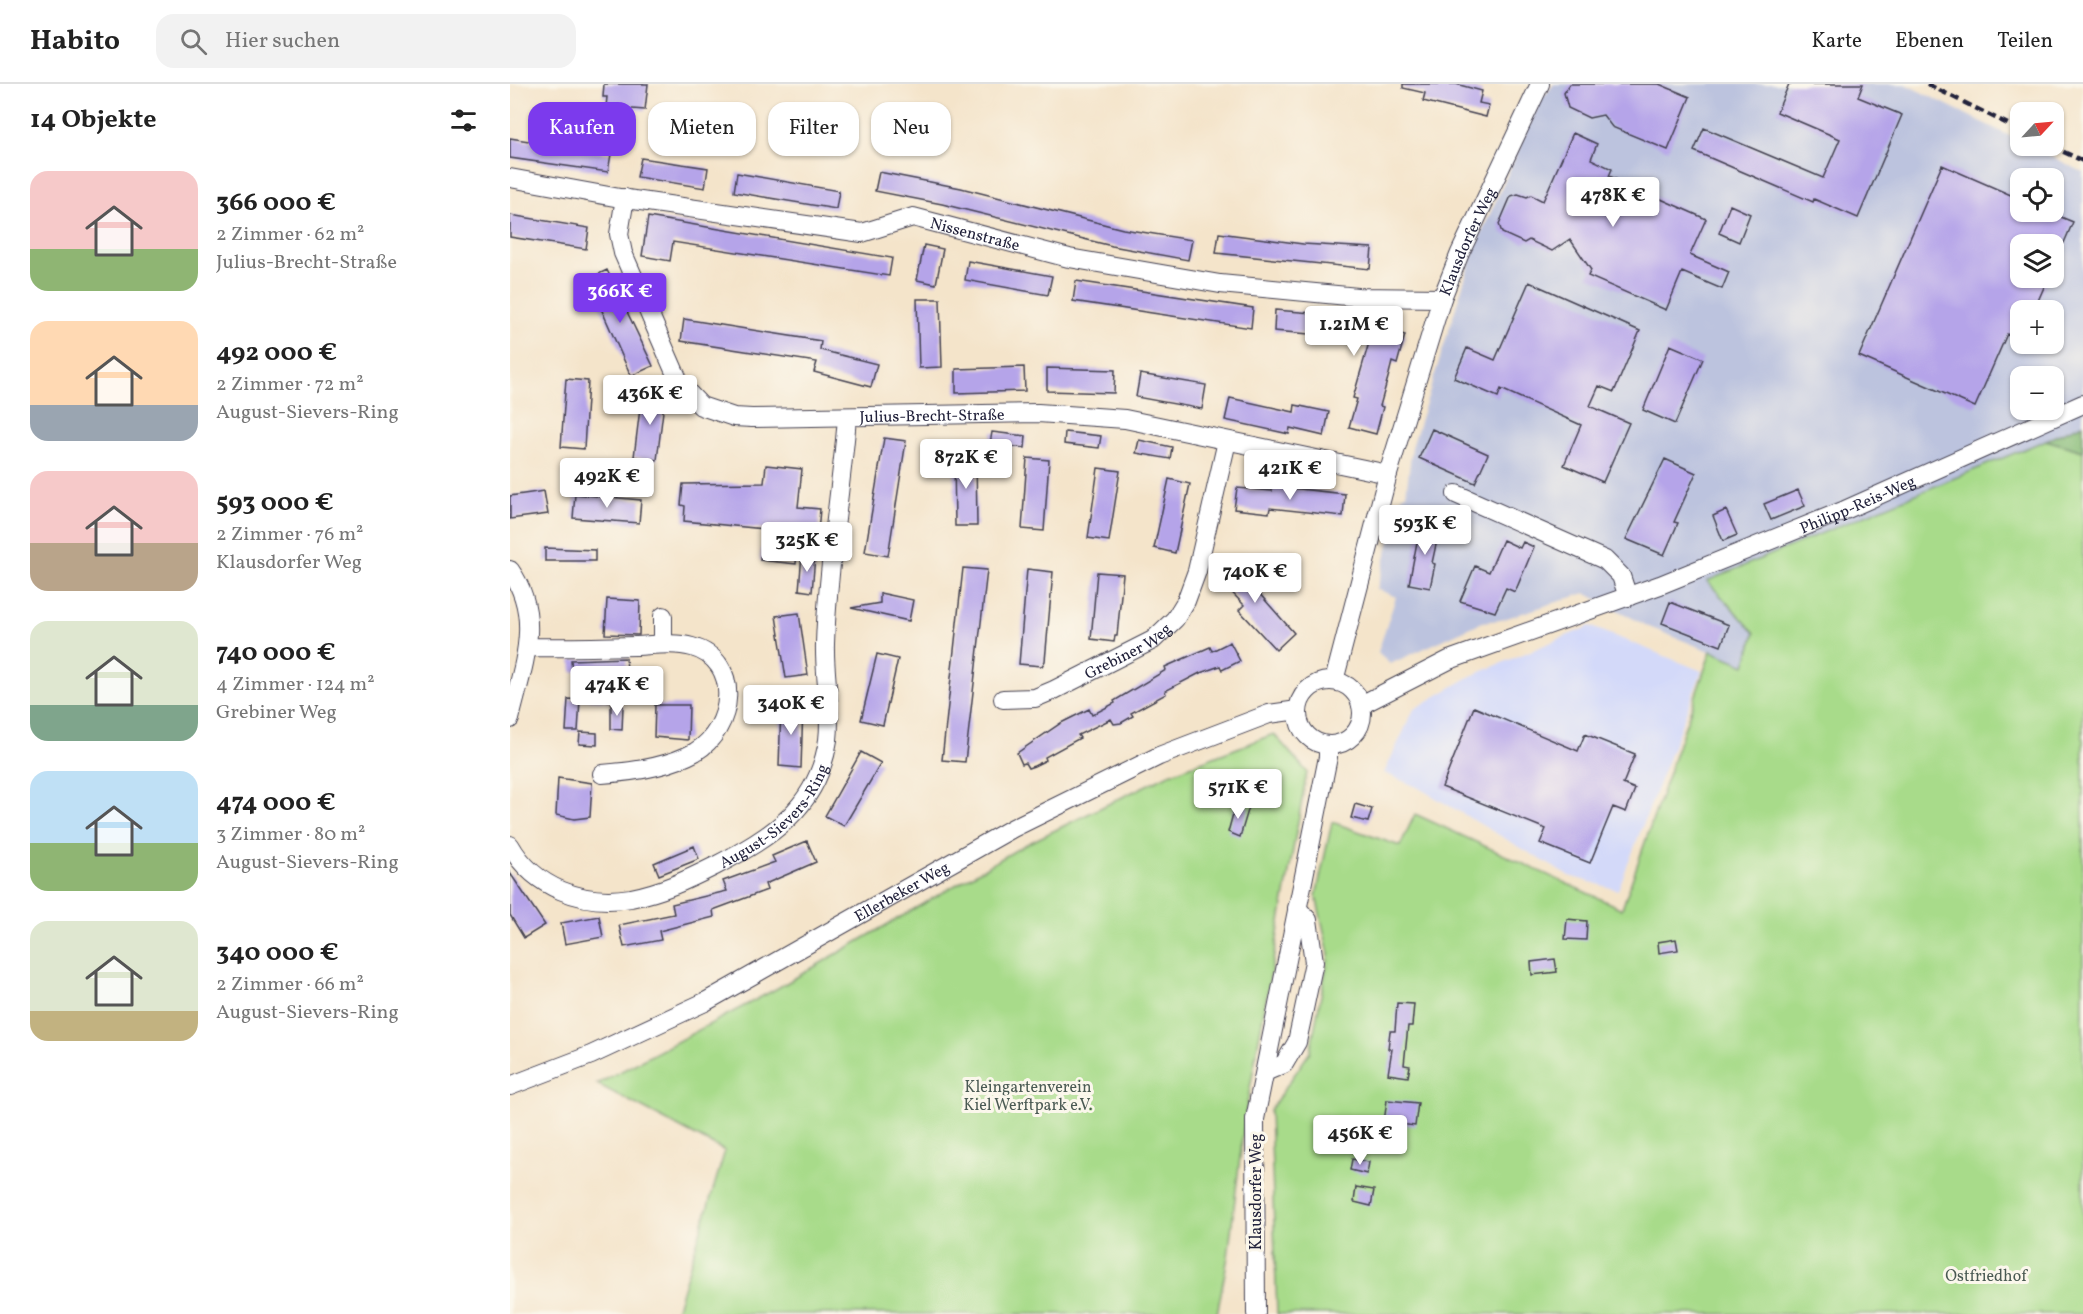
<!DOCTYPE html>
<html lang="de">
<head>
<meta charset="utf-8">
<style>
  :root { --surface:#fff; --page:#f2f2f2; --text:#222; --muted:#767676; --line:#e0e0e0; --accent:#7c3aed }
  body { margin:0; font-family:Vollkorn,serif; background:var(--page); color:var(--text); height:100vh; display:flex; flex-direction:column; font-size:22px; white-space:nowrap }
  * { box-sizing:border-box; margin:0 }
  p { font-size:20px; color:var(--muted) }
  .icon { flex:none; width:33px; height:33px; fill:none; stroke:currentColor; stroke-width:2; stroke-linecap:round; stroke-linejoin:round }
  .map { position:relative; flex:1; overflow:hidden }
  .side { display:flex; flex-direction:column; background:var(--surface); width:510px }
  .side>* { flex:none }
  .top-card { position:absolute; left:18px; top:18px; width:570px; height:54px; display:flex; gap:12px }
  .needle { width:39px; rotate:64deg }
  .controls { position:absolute; left:1500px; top:18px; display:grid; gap:12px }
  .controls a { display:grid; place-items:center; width:54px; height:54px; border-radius:12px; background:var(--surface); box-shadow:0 2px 4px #0004; font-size:30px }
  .price { position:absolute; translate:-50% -51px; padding:0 14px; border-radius:6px; background:#fff; color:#222; font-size:20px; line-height:39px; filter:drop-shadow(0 2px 3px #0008) }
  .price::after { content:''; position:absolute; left:50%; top:36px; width:18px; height:14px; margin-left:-9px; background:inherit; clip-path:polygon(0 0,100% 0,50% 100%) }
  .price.on { background:var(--accent); color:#fff }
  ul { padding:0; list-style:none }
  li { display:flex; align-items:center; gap:18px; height:150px; padding:0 30px }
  li span { display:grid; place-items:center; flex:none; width:168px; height:120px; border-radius:18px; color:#555 }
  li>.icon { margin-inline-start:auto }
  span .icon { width:72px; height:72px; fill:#fffc; stroke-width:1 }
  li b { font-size:26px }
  h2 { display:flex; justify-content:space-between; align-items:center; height:72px; padding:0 30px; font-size:26px }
  .pill { padding:0 21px; border-radius:18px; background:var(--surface); box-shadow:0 2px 4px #0004; font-size:21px; line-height:54px }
  .pill.on { background:var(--accent); color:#fff }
  header { display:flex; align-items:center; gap:36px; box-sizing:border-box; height:84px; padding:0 30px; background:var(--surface); border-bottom:2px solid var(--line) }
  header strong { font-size:28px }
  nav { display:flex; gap:33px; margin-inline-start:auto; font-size:21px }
  .search { width:420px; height:54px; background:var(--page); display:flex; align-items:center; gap:15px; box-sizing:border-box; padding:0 21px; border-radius:18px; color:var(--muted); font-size:22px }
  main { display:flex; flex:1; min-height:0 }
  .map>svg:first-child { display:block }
</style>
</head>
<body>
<header>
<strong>Habito</strong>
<div class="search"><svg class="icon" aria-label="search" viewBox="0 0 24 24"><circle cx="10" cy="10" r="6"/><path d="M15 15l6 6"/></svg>Hier suchen</div>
<nav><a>Karte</a><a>Ebenen</a><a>Teilen</a></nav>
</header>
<main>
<section class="side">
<h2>14 Objekte<svg class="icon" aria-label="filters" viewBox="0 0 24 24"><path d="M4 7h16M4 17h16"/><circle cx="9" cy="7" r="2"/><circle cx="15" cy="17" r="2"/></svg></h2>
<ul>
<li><span style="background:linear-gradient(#f6c9c9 65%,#8fb573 0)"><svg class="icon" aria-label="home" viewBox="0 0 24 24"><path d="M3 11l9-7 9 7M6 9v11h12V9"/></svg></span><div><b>366 000 €</b><p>2 Zimmer · 62 m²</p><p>Julius-Brecht-Straße</p></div></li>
<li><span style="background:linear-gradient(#ffd9b3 70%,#9aa5b1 0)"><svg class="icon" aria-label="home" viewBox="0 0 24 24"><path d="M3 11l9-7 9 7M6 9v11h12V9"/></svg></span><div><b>492 000 €</b><p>2 Zimmer · 72 m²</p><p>August-Sievers-Ring</p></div></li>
<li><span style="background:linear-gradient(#f6c9c9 60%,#b9a48a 0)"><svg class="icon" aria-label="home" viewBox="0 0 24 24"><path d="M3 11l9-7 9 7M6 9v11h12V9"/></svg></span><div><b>593 000 €</b><p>2 Zimmer · 76 m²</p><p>Klausdorfer Weg</p></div></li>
<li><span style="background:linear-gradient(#dfe7d0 70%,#7fa58c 0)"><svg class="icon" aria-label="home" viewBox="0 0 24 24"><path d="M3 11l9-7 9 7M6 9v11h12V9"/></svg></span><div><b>740 000 €</b><p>4 Zimmer · 124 m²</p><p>Grebiner Weg</p></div></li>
<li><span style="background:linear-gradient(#bfe0f5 60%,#8fb573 0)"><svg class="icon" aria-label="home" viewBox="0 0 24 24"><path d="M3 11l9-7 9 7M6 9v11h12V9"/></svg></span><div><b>474 000 €</b><p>3 Zimmer · 80 m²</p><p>August-Sievers-Ring</p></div></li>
<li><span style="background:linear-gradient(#dfe7d0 75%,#c2b280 0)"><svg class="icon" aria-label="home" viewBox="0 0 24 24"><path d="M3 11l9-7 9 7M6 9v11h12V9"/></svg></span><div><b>340 000 €</b><p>2 Zimmer · 66 m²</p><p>August-Sievers-Ring</p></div></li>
</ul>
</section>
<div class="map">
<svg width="1573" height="1230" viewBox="0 0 1573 1230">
  <rect width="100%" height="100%" fill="#fbf7ec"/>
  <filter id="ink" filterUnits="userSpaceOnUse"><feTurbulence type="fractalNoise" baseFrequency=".0167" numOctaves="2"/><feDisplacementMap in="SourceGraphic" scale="12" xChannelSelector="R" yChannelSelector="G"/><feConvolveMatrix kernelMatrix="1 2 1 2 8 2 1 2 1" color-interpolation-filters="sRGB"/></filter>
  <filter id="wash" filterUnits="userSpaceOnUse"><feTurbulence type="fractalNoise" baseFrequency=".008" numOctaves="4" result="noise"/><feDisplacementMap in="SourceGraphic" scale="24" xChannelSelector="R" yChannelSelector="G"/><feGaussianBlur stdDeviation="1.35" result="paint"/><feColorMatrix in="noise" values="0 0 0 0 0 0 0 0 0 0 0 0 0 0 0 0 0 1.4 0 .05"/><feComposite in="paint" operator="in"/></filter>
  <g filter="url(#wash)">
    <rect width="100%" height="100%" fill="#f4e4ca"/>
    <!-- built -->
    <path fill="#d3d9f9" d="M1080,542L1192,587L1108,806L1059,792L907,703L874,689L904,625L961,592Z"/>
    <!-- industrial -->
    <path fill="#bcc3de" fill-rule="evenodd" d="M1044,0H1395L1510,57V62H1520L1573,88V340L1198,497L1245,549L1235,581L1139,543L1075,509L991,536L972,538L880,580L868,568L886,513L867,505L892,412L896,410L902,363L964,166L1030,17ZM1510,94H1544V128H1510ZM1510,160H1544V194H1510ZM1510,226H1544V260H1510ZM1510,292H1544V326H1510Z"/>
    <!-- green -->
    <path fill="#a8db8a" stroke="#657e62" stroke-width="1.5" d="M1536,356L1573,367V1230H767L760,1026L800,968L819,870L806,812L822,738L890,762L905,730L1112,825L1201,567L1235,581L1245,549L1197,497Z
      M764,650L797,688L735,1032L718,1173L707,1230H165L215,1067L87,1000L266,905L513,762L657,691Z"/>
    <!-- forest -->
    <path fill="#86bb76" stroke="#546e58" stroke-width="1.5" d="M1573,340V367L1536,356Z"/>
    <g id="blocks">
      <!-- building -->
      <path fill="#b5a4e9" d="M94,0H138L135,26L96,23L97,13H93Z
        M893,0H946L972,7L969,19L979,21L976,33L913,17L915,9L893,4Z
        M1060,0H1149L1180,13L1158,66L1102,43L1093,31L1079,34L1058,24L1054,9Z
        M1279,0H1353L1348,13L1392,31L1348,134L1304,115L1303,118L1184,67L1194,44L1313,94L1330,55L1267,28Z
        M1063,49L1087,60L1081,75L1102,85L1099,92L1196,135L1180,171L1219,188L1212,205L1172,188L1156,226L1078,192L1081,186L1060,155L1042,167L1019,156L1014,159L992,149L989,140L1001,112L1008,110L1017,113L1021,111L1033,117Z
        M0,54L101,70L98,88L0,74Z
        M131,74L198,84L195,104L127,93Z
        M1432,81L1510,115V128H1539L1563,138L1544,182V160H1510V194H1538L1524,226H1510V256L1497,250L1465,323L1349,272Z
        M369,88L451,104L613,145L682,156L678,176L602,162L432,120L365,107Z
        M227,89L329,107L326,125L224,108Z
        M1220,121L1240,130L1229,158L1209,149Z
        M0,131L79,144L76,165L0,153Z
        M138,133L382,174L379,192L163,158L160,177L132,172Z
        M709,149L793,160L862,164L860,185L706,169Z
        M414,161L433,165L426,200L407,196Z
        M458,177L542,192L538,211L455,196Z
        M97,186L143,282L121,292L78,195Z
        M566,197L743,224L741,244L563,217Z
        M1019,198L1130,247L1104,308L1089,302L1080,322L1119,339L1093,398L1054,381L1071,341L991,305L988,313L944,294L957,264L985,276Z
        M407,215H430L432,283L409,284Z
        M765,226L852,233L851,239L895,251L887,280L882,278L879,290L870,322L873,323L866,350L839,343L847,315L843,314L860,255L764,247Z
        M174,235L311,257L310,266L367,280L361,303L304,288L307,278L171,257Z
        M1160,261L1193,275L1165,340L1133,326Z
        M514,283L515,307L446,309V285Z
        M537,284L605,286L604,309L537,307Z
        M630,290L696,301L692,325L626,313Z
        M56,295L78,297L74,365L51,363Z
        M132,308L155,311L147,376L124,373Z
        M720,314L784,328L785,321L819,328L814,352L780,344L779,350L715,336Z
        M922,345L978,370L965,399L909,374Z
        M482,348L516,352L515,364L480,360Z
        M555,348L591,352L589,364L554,360Z
        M374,354L396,357L378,472L355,468Z
        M629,356L662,363L660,375L626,369Z
        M444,371H466L467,442H445Z
        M517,374L539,376L534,447L512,445Z
        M1155,375L1186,389L1164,438L1168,439L1154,471L1116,455Z
        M256,381L292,385L288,423L310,425L308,448L289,446L286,480L250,476L254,445L174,437L175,422L171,421L173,400L254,399Z
        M588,384L610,387L599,457L578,454Z
        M659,395L680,400L665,469L644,464Z
        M762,402L835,410L833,432L760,424L759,429L724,425L727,404L762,407Z
        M1288,406L1295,422L1261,436L1254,420Z
        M34,407L38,430L0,435V412Z
        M65,410L131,416L129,439L63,434Z
        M1216,426L1227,451L1213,457L1203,432Z
        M911,437L930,442L922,479L925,480L920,504L899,500Z
        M993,456L1010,464L1013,458L1024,463L1005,508L996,504L985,528L950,517L965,482L979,488Z
        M35,464L85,466V477H35Z
        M292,470L305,472L302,508L289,506Z
        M725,473L749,499L748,501L752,505L748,508L784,549L766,566L729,526L734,521L706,492Z
        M453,484L477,486L455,678L432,676Z
        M517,485L543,488L535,577L532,582L509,580Z
        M587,488L613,490L607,552H605L604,558L581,555Z
        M370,509L403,516L399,537L341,524L370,519Z
        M97,515L130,517L129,551L95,550Z
        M1160,518L1219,541L1211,562L1152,539Z
        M289,529L298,591L276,594L266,532Z
        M720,558L730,577L712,586L710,582L690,589L655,607L656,610L621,629L623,632L611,639L604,640L601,635L568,651L570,654L535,673L536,676L524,682L518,684L515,679L512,680L507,669L551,639L579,625L582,631L605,619L604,617L656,586L655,583L700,563L702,567Z
        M367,570L388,575L373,641L351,636Z
        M116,574L117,586L103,587L101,617L70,615L72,588H62L61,576Z
        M58,615L70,616L68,647H56Z
        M101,621L113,622L112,646L101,645Z
        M145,621H179L178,656L144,653Z
        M271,621L293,622L291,684L269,682Z
        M964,623L1068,667L1075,650L1125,670L1113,700L1125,705L1116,728L1103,723L1080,779L1030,759L1036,745L932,703Z
        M70,648L87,649V661L69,660Z
        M351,668L371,679L334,742L315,732Z
        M48,694L82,699L80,733L64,735L46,731Z
        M726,719L739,723L730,753L718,748Z
        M845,720L862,725L858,738L841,734Z
        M297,757L306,778L255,800L257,806L203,826L204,833L149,847L151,856L114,863L109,841L164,830L162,820L217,807L213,797L265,778L262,772Z
        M184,762L189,775L149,791L144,779Z
        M0,789L35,841L14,854L0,831Z
        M89,832L93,853L55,860L51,839Z
        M1057,835L1077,837L1076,856L1055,855Z
        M1166,855L1168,866L1149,869L1148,858Z
        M1045,875L1047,888L1022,891L1021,878Z
        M887,919L904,920L902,942H898L894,981L900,982L898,993L878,990L882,965H878L880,947H885Z
        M877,1016L908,1019L905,1042L874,1038Z
        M842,1075L859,1078L857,1090L840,1086Z
        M846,1103L864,1106L861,1122L844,1118Z"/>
    </g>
  </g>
  <g filter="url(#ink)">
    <use href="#blocks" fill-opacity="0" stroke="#423f50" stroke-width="1.5"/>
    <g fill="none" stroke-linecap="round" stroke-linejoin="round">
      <defs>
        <g id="minor">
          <path id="s1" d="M0,94L110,114L352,149L403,133L559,174L710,200L848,213L932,214"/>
          <path id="s2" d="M115,114L109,150L113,169L170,300L191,322L224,333L242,334L528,329L615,335L878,390"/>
          <path d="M946,410L1095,476L1111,492L1118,513"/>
          <path d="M0,486C34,534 12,583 0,635"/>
          <path d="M153,532V560"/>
          <path d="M17,563C54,564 90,563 127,562C145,561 165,558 182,563C233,577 224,645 185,668C158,683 122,688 92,690"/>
          <path id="s3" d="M824,597L878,390L932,214L950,169L1030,0"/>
          <circle cx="820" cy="629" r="32"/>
          <path id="s4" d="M493,615L525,614L544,606L643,556L665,535L676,517L687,487L717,357"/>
          <path id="s5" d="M851,621L939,576L1150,501L1335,426L1573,320"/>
          <path id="s6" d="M0,761C24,804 73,822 121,814C152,808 177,796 205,782C261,753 308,724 318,656C322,624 314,592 315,560C317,487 331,408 337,334"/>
          <path d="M755,988L774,980L787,958L804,878L798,836L787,824"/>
          <path id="s7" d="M0,1002L81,971L195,918L503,744L649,672L759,630L788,626"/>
          <path d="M746,1230L745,1035L818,673V662"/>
        </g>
      </defs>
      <!-- minor casing -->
      <use href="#minor" stroke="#423f50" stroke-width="20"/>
      <!-- minor -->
      <use href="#minor" stroke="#fff" stroke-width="18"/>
      <!-- rail -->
      <path stroke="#22223b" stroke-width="4.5" stroke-dasharray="9 4.5" stroke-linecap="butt" d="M1417,0L1510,46
        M1541,62L1573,77"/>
    </g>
  </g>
  <g text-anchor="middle" stroke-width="6" stroke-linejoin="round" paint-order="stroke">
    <!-- street labels -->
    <g font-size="16" fill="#22223b" stroke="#fbf7ec">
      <text dy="6" stroke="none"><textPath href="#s1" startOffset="474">Nissenstraße</textPath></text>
      <text dy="6" stroke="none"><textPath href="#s3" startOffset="460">Klausdorfer Weg</textPath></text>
      <text dy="6" stroke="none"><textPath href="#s2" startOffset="462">Julius-Brecht-Straße</textPath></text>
      <text dy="6" stroke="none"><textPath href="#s5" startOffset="536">Philipp-Reis-Weg</textPath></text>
      <text dy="6" stroke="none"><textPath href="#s4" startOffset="136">Grebiner Weg</textPath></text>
      <text dy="6" stroke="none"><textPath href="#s6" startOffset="310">August-Sievers-Ring</textPath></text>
      <text dy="6" stroke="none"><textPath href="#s7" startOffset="438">Ellerbeker Weg</textPath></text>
      <text transform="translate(745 1108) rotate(-90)" y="6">Klausdorfer Weg</text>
    </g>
    <!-- park labels -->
    <g font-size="16" fill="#4a5a53" stroke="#fbf7ec">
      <text x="518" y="1008">Kleingartenverein<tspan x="518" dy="18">Kiel Werftpark e.V.</tspan></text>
      <text x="1476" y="1197">Ostfriedhof</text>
    </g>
  </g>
</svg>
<div class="controls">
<a><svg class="needle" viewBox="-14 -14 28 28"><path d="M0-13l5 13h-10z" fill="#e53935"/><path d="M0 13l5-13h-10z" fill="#767676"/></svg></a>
<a><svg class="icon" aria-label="locate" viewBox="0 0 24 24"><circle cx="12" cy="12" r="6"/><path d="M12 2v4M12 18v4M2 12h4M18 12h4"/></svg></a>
<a><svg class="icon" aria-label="layers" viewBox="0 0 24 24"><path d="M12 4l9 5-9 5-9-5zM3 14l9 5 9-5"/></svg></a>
<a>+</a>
<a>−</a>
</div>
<b class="price" style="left:1103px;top:144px">478K €</b>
<b class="price on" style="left:110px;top:240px">366K €</b>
<b class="price" style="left:844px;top:273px">1.21M €</b>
<b class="price" style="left:140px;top:342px">436K €</b>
<b class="price" style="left:456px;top:406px">872K €</b>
<b class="price" style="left:780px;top:417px">421K €</b>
<b class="price" style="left:97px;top:425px">492K €</b>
<b class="price" style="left:915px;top:472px">593K €</b>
<b class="price" style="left:297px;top:489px">325K €</b>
<b class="price" style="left:745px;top:520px">740K €</b>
<b class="price" style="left:107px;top:633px">474K €</b>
<b class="price" style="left:281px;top:652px">340K €</b>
<b class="price" style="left:728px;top:736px">571K €</b>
<b class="price" style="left:850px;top:1082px">456K €</b>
<div class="top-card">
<a class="pill on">Kaufen</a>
<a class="pill">Mieten</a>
<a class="pill">Filter</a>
<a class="pill">Neu</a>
</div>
</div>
</main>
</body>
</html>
